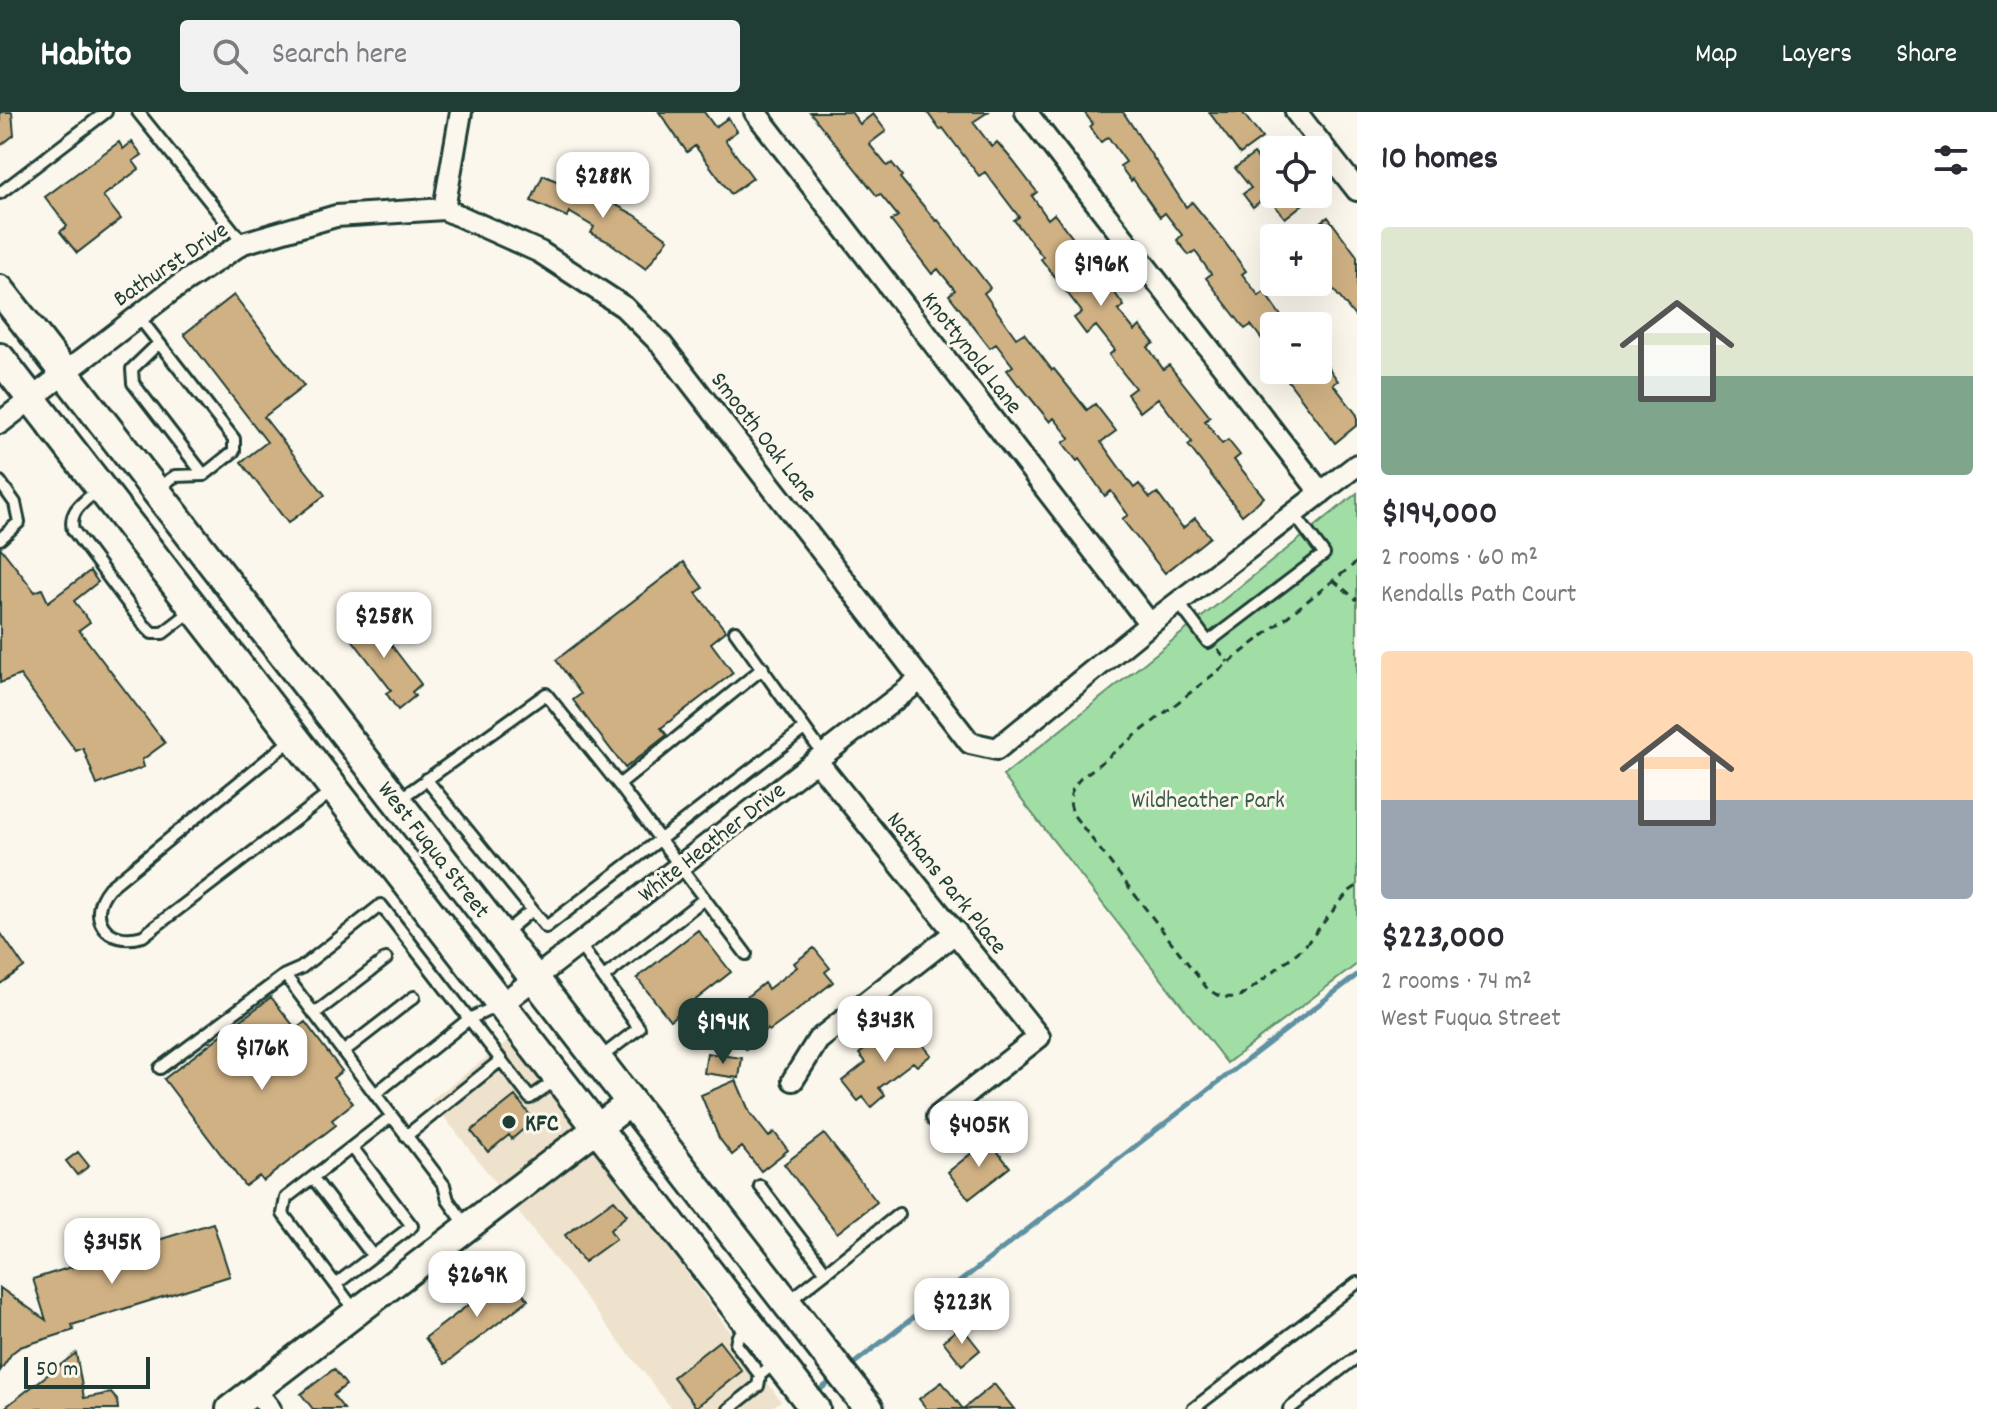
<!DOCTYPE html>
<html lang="en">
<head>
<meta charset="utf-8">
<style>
  :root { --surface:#fff; --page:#f2f2f3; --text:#2b2b33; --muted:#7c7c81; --accent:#1f3d34 }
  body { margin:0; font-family:Dekko,sans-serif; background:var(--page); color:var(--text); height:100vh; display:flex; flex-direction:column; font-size:30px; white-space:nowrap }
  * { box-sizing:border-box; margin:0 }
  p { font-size:26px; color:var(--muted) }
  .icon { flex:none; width:44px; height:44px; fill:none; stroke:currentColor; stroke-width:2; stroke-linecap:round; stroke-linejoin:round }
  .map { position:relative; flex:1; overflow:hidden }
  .details { display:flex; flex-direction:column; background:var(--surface); width:640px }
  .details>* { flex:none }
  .buttons { position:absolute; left:1260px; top:24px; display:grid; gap:16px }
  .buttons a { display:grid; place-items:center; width:72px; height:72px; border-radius:8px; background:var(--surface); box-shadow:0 8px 32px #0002; font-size:40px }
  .scale { position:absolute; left:24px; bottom:20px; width:126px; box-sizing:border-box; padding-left:8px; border:4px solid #1f3d34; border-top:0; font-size:22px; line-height:28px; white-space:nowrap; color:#1f3d34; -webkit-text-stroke:6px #fbf7ec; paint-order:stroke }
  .price { position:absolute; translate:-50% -68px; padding:0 18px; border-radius:16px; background:#fff; color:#222; font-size:26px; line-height:52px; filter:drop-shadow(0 2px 4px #0008) }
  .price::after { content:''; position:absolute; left:50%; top:48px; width:24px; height:18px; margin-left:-12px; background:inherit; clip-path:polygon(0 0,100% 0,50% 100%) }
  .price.active { background:var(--accent); color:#fff }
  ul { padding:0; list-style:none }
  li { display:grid; align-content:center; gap:16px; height:424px; padding:0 24px }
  li span { display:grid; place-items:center; height:248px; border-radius:8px; color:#555 }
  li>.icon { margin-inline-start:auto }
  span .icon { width:144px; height:144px; fill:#fffc; stroke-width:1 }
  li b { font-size:34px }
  h2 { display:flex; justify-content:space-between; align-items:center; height:96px; padding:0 24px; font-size:34px }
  header { display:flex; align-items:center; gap:48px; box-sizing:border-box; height:112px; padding:0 40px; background:var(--accent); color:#fff }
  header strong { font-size:38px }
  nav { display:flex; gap:44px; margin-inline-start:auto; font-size:28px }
  .search { width:560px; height:72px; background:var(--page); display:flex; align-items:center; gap:20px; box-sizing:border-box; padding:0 28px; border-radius:8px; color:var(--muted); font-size:30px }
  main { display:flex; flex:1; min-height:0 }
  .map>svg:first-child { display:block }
</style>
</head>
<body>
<header>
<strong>Habito</strong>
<div class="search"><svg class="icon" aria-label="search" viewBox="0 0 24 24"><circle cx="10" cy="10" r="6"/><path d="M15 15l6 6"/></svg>Search here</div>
<nav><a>Map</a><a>Layers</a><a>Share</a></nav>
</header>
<main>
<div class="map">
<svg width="1357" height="1297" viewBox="0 0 1357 1297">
  <rect width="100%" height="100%" fill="#fbf7ec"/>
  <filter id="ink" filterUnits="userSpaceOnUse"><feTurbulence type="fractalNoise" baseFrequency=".0125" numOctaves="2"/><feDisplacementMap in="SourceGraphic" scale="16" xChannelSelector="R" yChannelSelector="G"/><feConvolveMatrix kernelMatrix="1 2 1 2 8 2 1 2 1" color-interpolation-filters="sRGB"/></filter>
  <g filter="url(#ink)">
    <!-- built -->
    <path fill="#eee2cd" d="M513,925L781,1289L770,1297H672L431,988Z"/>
    <!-- green -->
    <path fill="#a1dea5" stroke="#608e6c" stroke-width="2" d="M1357,381V852L1227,951L1003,664Z"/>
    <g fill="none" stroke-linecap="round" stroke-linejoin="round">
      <!-- stream -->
      <path stroke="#5f91a2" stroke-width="5" d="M848,1256L1357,863
        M813,1283L834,1267"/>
    </g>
    <!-- building -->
    <path fill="#d0b184" stroke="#1f3d34" stroke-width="2" d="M0,0H12L14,23L0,34Z
      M659,0H704L715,15L728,6L737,19L725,28L753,66L731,82L695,34L687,40Z
      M810,0H851L860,12L873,2L886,19L869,32L887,54L892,51L902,64L900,66L936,109L938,108L988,173L990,176L984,181L1016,226L1024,221L1052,258L1054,257L1087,298L1095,292L1116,319L1101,330L1134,376L1139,372L1150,386L1157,381L1183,416L1195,406L1210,425L1165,461L1122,407L1128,403L1111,379L1105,384L1079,347L1077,349L1063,331L1070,326L1054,306L1050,310L1020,273L1019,274L1007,258L1013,254L996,232L990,236L949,183L955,178L938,157L932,162L891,109L898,104L880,82L877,84Z
      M927,0H988L973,10L992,35L997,30L1013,49L1037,80L1032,84L1048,107L1054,102L1096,156L1090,161L1105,182L1112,177L1124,194L1118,198L1135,219L1140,214L1154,231L1148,235L1163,257L1169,253L1210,305L1205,309L1222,332L1228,328L1240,343L1234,348L1264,385L1242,403L1188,333L1192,330L1158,286L1140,300L1127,282L1135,276L1109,243L1115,238L1096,214L1086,222L1074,206L1082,200L1041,147L1043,145L1014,108L1019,105L985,60L979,64L943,16L940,18Z
      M1084,0H1123L1186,95L1192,90L1223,128L1246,159L1242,162L1259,184L1264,180L1288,214H1274V243L1251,213L1245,217L1206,166L1211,162L1195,139L1189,143L1177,128L1182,123L1165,101L1160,105L1133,67L1131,69L1120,54L1126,50L1108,25L1101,30L1090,15L1093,12Z
      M1209,0H1242L1262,26L1240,42Z
      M119,30L123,37L132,30L142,43L133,49L139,57L103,84L121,107L77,141L60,120L67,114L45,85Z
      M1254,42L1267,58L1274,53V78L1269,82H1316L1285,106L1267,84L1253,95L1243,82L1251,76L1235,56Z
      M543,63L590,84L592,80L635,103L668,127L646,157L609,130L591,121L594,115L569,100L567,105L531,89Z
      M1328,105L1357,144V207L1325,167L1328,165L1318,150V126H1299Z
      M234,183L304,274L264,305L325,383L288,411L241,350L267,330L184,222Z
      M1318,241L1338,269L1333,272L1357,303V313L1335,331L1280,258H1318Z
      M0,435L35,480L42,477L48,490L90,459L98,470L74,489L90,510L79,518L165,631L142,648L144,655L97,673L83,636L76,639L20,563L0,571Z
      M684,450L703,476L696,481L726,519L711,531L733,561L661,616L667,623L625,656L573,588L581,582L556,548Z
      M366,500L421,572L412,580L415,584L398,598L386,581L391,578L344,517Z
      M698,818L731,860L670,908L637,866Z
      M0,820L24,855L0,872Z
      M814,836L830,856L825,860L833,870L794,901L769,919L767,917L746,937L723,912L747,890L744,887L764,871L768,877L797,855L794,851Z
      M271,885L296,917L305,910L342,959L333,966L353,991L332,1008L336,1013L263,1069L259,1064L245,1074L164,967Z
      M906,911L931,943L917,954L913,950L879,976L885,983L871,995L863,985L858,989L842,969L866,950L859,942L879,926L882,930Z
      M707,941L742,946L739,966L704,961Z
      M736,968L750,1001L769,1025L774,1020L788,1038L761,1059L742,1035L732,1043L719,1026L701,983Z
      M515,984L534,1008L512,1027L509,1023L488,1040L471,1019Z
      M824,1022L877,1090L837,1121L784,1052Z
      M988,1028L1010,1055L969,1087L948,1060Z
      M78,1040L89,1054L77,1063L66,1049Z
      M614,1088L627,1103L610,1118L616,1127L584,1150L565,1123Z
      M213,1111L230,1164L72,1213L74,1218L20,1235L12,1241L0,1259V1176L46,1208L33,1167Z
      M509,1162L528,1188L445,1252L425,1226Z
      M961,1214L980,1238L962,1253L943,1229Z
      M719,1229L742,1259L696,1295L673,1265Z
      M76,1241L84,1286L111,1281L117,1288L118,1297H3Z
      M334,1257L346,1273L333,1283L344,1297H313L301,1282Z
      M942,1270L963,1297L994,1272L1014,1297H927L919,1287Z"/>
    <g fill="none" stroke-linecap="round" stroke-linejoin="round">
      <defs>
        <path id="service" d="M138,0L243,131
          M0,81L106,0
          M138,204L234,327V339L204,363L175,364L158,376
          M159,231L132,257L133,271L204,363
          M0,370L15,391L19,410L0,427
          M99,377C85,389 68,398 73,418L144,513L152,521H163L193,498
          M1178,490L1208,530L1211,528L1324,442L1294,402
          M735,519L823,642
          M291,628L109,776C85,805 107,835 143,824L334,678
          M426,667L546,815L804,617
          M619,673L746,842
          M397,689L546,582L619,673L763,556
          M503,822L532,798
          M579,832L639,916L600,946
          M285,863L444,1073L448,1088L466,1113
          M604,865L704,787
          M314,902L386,847
          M343,940L414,885
          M501,948L530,986L557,967
          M160,956L285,863L301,856L381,793L501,948L406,1024
          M375,982L469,907L497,894
          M313,1066L373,1144
          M760,1074L826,1160L789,1189
          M826,1160L899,1102
          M336,1172L412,1114L352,1035
          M356,1200L283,1102L286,1086L392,1004
          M751,1216L738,1224L736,1232L760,1263
          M729,1297L758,1274L760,1263L777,1249
          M1193,1297L1357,1171
          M1289,1297L1357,1245"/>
        <path id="minor" d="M755,0L1150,512
          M1026,0L1321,381
          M1296,0L1357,78
          M444,97L461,0
          M0,311L171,179L243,131L336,104L444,97L540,140L624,195L662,233L970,631L997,637L1150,512L1357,353
          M816,648L1039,925L937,1005
          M503,891L920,568
          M793,968L818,928L956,820
          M255,1278L270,1297"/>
        <path id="tertiary" d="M230,1297L631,990"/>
        <path id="secondary" d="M0,178L869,1297
          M0,246L815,1297"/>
      </defs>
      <!-- service casing -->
      <use href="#service" stroke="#1f3d34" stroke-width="16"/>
      <!-- minor casing -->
      <use href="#minor" stroke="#1f3d34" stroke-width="26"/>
      <!-- tertiary casing -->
      <use href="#tertiary" stroke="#1f3d34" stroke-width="32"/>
      <!-- secondary casing -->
      <use href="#secondary" stroke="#1f3d34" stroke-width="34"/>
      <!-- path -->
      <path stroke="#1f3d34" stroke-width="3" stroke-dasharray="8 6" stroke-linecap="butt" d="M1357,450L1080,667C1069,679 1067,690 1075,705L1206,875C1218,886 1230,888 1245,882L1304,835L1348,780L1357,774
        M1333,468L1357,488
        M1218,537L1228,550"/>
      <!-- service -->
      <use href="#service" stroke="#fbf7ec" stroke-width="10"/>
      <!-- minor -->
      <use href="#minor" stroke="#fbf7ec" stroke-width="20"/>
      <!-- tertiary -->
      <use href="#tertiary" stroke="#fbf7ec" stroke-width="26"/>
      <!-- secondary -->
      <use href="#secondary" stroke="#fbf7ec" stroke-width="28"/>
    </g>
  </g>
  <!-- markers -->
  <circle fill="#1f3d34" stroke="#fbf7ec" stroke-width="3" cx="509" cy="1010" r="8"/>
  <g text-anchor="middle" stroke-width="6" stroke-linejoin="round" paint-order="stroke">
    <!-- street labels -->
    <g font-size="24" fill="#1f3d34" stroke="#fbf7ec">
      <text transform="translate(170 151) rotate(-34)" y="8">Bathurst Drive</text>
      <text transform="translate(973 240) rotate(52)" y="8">Knottynold Lane</text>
      <text transform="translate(765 324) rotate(52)" y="8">Smooth Oak Lane</text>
      <text transform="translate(711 729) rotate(-38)" y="8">White Heather Drive</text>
      <text transform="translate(435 737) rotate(52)" y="8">West Fuqua Street</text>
      <text transform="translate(948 770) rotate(51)" y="8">Nathans Park Place</text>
    </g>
    <!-- park labels -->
    <g font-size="24" fill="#395d4b" stroke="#fbf7ec">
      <text x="1208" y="695">Wildheather Park</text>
    </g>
    <!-- poi labels -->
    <g font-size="24" font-weight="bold" fill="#1f3d34" stroke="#fbf7ec" text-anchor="start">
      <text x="525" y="1018">KFC</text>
    </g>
  </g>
</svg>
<div class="buttons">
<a><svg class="icon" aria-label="locate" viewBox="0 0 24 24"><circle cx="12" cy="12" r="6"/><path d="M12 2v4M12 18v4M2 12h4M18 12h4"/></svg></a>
<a>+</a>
<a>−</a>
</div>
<div class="scale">50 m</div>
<b class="price" style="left:603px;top:108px">$288K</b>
<b class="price" style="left:1101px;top:196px">$196K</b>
<b class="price" style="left:384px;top:548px">$258K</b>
<b class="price" style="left:885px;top:952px">$343K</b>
<b class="price active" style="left:723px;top:954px">$194K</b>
<b class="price" style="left:262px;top:980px">$176K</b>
<b class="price" style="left:979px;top:1057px">$405K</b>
<b class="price" style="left:112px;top:1174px">$345K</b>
<b class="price" style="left:477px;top:1207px">$269K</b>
<b class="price" style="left:962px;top:1234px">$223K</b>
</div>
<section class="details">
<h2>10 homes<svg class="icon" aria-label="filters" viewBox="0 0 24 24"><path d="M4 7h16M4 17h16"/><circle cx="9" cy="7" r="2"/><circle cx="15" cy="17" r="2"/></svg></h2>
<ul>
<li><span style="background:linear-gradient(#dfe7d0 60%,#7fa58c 0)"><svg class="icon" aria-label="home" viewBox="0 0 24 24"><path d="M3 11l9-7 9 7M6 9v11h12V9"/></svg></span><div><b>$194,000</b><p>2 rooms · 60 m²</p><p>Kendalls Path Court</p></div></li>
<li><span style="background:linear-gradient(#ffd9b3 60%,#9aa5b1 0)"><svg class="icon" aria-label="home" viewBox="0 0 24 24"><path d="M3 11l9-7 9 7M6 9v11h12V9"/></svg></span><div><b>$223,000</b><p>2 rooms · 74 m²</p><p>West Fuqua Street</p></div></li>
</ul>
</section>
</main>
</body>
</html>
